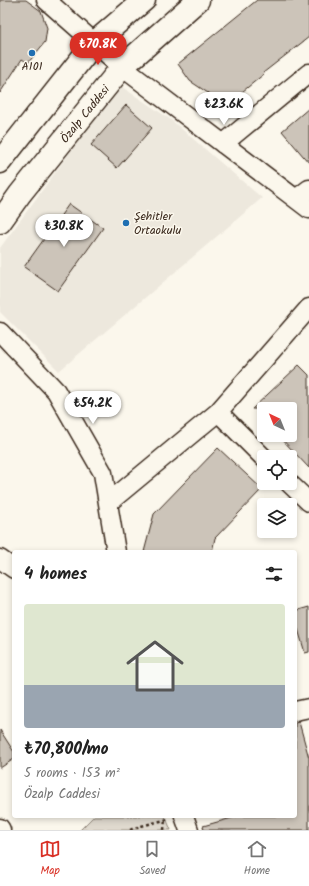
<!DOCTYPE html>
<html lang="en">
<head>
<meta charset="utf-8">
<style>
  :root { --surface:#fff; --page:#f2f2f2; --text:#222; --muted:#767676; --line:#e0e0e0; --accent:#d93025 }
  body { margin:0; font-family:Kalam,sans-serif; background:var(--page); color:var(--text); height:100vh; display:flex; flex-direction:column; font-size:15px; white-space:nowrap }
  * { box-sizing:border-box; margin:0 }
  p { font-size:13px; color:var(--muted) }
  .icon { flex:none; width:22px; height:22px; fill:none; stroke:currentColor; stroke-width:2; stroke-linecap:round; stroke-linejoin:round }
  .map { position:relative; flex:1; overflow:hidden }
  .panel { position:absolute; left:12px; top:550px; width:285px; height:268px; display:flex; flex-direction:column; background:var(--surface); border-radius:4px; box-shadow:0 2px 6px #0003 }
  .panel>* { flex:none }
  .needle { width:26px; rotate:317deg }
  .tools { position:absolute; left:257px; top:402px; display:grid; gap:8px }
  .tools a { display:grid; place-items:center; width:40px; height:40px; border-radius:4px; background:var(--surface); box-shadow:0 2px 6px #0003; font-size:20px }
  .price { position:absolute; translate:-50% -34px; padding:0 9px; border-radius:14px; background:#fff; color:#222; font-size:13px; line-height:26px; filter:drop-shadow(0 1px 2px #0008) }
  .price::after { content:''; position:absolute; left:50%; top:24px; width:12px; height:9px; margin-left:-6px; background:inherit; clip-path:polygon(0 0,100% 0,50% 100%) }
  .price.active { background:var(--accent); color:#fff }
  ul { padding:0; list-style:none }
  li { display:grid; align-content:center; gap:8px; height:212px; padding:0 12px }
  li+li { border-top:1px solid var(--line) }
  li span { display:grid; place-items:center; height:124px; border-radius:4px; color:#555 }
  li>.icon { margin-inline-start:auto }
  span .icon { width:72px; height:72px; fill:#fffc; stroke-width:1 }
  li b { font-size:17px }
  h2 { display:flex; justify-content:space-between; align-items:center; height:48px; padding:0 12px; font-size:17px }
  .tabs { display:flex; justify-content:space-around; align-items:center; height:56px; border-top:1px solid var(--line); background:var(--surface); font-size:11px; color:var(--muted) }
  .tabs a { display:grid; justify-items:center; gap:2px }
  .tabs .active { color:var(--accent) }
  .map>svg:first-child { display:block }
</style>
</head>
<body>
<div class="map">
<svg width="309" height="830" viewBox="0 0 309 830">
  <rect width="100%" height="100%" fill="#fbf7ec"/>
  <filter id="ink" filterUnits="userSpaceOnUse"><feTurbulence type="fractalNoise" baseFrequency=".025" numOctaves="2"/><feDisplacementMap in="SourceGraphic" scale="8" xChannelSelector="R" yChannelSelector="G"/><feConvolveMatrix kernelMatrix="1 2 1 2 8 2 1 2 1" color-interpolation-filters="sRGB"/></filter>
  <g filter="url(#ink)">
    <!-- built -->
    <path fill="#ede8dd" d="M119,85L170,119L262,198L59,371L0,312V248Z"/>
    <!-- green -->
    <path fill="#dfd9ce" stroke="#8d8276" d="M94,816H165L171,830H80Z"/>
    <!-- building -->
    <path fill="#ccc4b9" stroke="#3b2a1e" d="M0,0H26L41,11L47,28L45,42L28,63L22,59L0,93Z
      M257,0H309V37L263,73L264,74L226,105L190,81L178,64Z
      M126,105L152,128L117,168L91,145Z
      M309,108V163L282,131Z
      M69,204L103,228L58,291L24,267Z
      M299,365L309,375V468L278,435H290V409H252Z
      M218,448L262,489L215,538L212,552H144L154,514Z
      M309,607V652L305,653L298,629H295V611Z
      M299,722L309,758V830H204L203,826L239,816H295V723Z
      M0,730L14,752V759L0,768Z"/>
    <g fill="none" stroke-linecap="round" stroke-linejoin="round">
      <defs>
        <path id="minor" d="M46,0L122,67L309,209
          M223,144L309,73
          M296,199L309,189
          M0,332L56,391L103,473L116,552
          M218,412L264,458
          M289,483L309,502
          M108,503L218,412L309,308
          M0,559L14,569
          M295,711L309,708
          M184,816L189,830
          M0,828L1,830"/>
        <path id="major" d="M0,162L94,43L144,0
          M0,222L20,194L122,67L198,0"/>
      </defs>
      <!-- minor casing -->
      <use href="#minor" stroke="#3b2a1e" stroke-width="21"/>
      <!-- major casing -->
      <use href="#major" stroke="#3b2a1e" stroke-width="25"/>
      <!-- path -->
      <path stroke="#3b2a1e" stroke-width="2.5" stroke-dasharray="3 3" stroke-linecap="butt" d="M130,830L134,828L168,819
        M164,830L165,819"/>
      <!-- minor -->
      <use href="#minor" stroke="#fbf7ec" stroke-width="18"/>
      <!-- major -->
      <use href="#major" stroke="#fbf7ec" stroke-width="22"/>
    </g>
  </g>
  <!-- markers -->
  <g fill="#1f6fb2" stroke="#fbf7ec" stroke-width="1.5">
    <circle cx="32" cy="53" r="4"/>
    <circle cx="126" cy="223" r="4"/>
  </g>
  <g text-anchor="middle" stroke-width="3" stroke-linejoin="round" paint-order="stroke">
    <!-- poi labels -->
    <g font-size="12" fill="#3b2a1e" stroke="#fbf7ec">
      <text x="32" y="70">A101</text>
      <text x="134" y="220" text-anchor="start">Şehitler<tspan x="134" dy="14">Ortaokulu</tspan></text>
    </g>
    <!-- street labels -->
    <g font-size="12" fill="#3b2a1e" stroke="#fbf7ec">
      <text transform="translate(85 114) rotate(-51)" y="4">Özalp Caddesi</text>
    </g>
  </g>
</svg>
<div class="tools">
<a><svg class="needle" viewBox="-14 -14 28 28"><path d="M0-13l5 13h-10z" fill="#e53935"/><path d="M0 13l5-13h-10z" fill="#767676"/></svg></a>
<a><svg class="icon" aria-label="locate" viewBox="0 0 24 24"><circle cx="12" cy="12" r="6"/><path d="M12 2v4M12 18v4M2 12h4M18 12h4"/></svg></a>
<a><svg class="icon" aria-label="layers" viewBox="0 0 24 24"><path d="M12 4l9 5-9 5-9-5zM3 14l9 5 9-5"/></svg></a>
</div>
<b class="price active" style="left:98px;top:66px">₺70.8K</b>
<b class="price" style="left:224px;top:126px">₺23.6K</b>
<b class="price" style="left:64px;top:248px">₺30.8K</b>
<b class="price" style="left:93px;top:425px">₺54.2K</b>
<section class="panel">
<h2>4 homes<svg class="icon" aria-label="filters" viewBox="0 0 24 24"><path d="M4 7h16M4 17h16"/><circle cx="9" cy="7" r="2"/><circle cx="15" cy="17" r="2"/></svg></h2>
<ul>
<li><span style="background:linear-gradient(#dfe7d0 65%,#9aa5b1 0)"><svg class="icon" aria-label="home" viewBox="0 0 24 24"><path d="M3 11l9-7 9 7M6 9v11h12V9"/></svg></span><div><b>₺70,800/mo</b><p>5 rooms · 153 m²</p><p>Özalp Caddesi</p></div></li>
</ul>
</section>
</div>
<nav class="tabs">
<a class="active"><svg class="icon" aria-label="map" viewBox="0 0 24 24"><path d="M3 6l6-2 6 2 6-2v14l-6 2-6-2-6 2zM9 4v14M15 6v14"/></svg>Map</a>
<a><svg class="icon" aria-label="saved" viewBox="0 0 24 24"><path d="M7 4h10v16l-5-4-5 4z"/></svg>Saved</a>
<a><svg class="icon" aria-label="home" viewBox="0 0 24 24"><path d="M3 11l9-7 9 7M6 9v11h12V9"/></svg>Home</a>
</nav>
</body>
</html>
